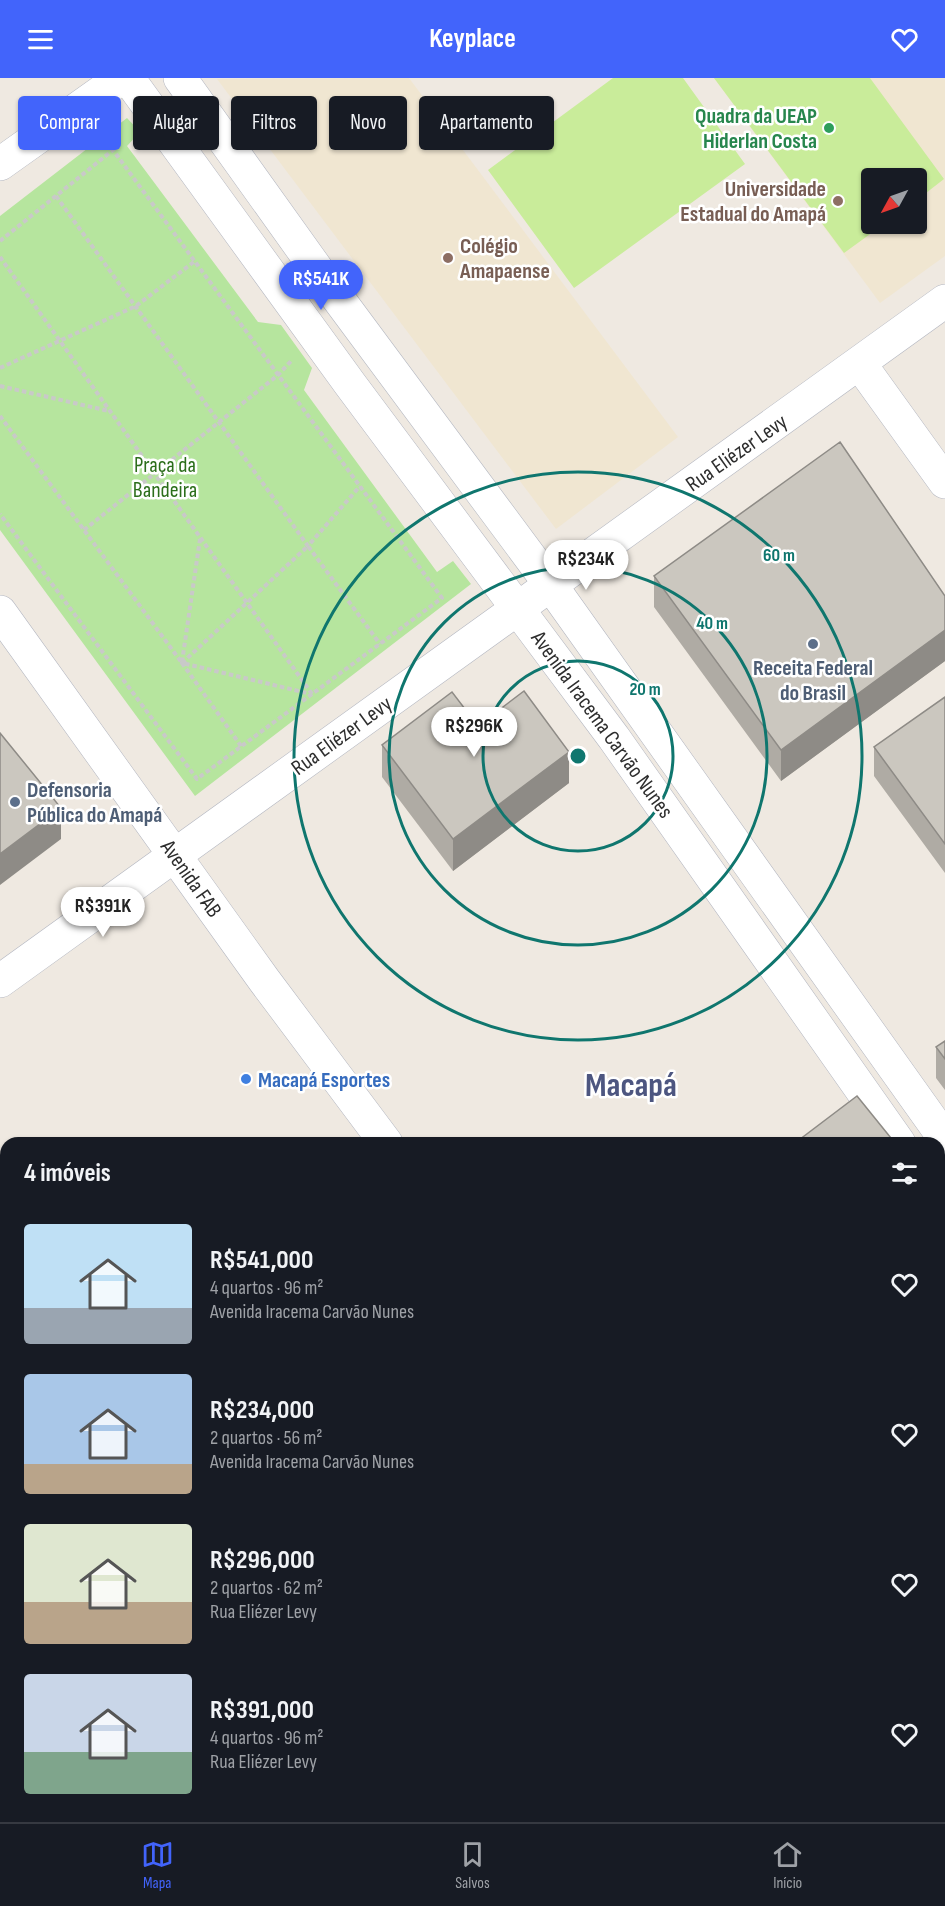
<!DOCTYPE html>
<html lang="pt">
<head>
<meta charset="utf-8">
<style>
  :root { --surface:#171b24; --page:#242831; --text:#f1f3f6; --muted:#9ea1a6; --line:#363941; --accent:#4264fb }
  body { margin:0; font-family:"Sofia Sans Condensed",sans-serif; background:var(--page); color:var(--text); height:100vh; display:flex; flex-direction:column; font-size:22px; white-space:nowrap }
  * { box-sizing:border-box; margin:0 }
  p { font-size:20px; color:var(--muted) }
  .icon { flex:none; width:33px; height:33px; fill:none; stroke:currentColor; stroke-width:2; stroke-linecap:round; stroke-linejoin:round }
  .map { position:relative; flex:1; overflow:hidden }
  .side { position:absolute; left:0px; top:1059px; width:945px; height:686px; display:flex; flex-direction:column; background:var(--surface); border-radius:18px 18px 0 0; box-shadow:0 2px 4px #0004 }
  .side>* { flex:none }
  .hud { position:absolute; left:18px; top:18px; width:600px; height:54px; display:flex; gap:12px }
  .needle { width:39px; rotate:230deg }
  .controls { position:absolute; left:861px; top:90px; display:grid; gap:12px }
  .controls a { display:grid; place-items:center; width:66px; height:66px; border-radius:6px; background:var(--surface); box-shadow:0 2px 4px #0004; font-size:30px }
  .price { position:absolute; translate:-50% -51px; padding:0 14px; border-radius:21px; background:#fff; color:#222; font-size:20px; line-height:39px; filter:drop-shadow(0 2px 3px #0008) }
  .price::after { content:''; position:absolute; left:50%; top:36px; width:18px; height:14px; margin-left:-9px; background:inherit; clip-path:polygon(0 0,100% 0,50% 100%) }
  .price.selected { background:var(--accent); color:#fff }
  ul { padding:0; list-style:none }
  li { display:flex; align-items:center; gap:18px; height:150px; padding:0 24px }
  li span { display:grid; place-items:center; flex:none; width:168px; height:120px; border-radius:6px; color:#555 }
  li>.icon { margin-inline-start:auto }
  span .icon { width:72px; height:72px; fill:#fffc; stroke-width:1 }
  li b { font-size:26px }
  h2 { display:flex; justify-content:space-between; align-items:center; height:72px; padding:0 24px; font-size:26px }
  .pill { padding:0 21px; border-radius:6px; background:var(--surface); box-shadow:0 2px 4px #0004; font-size:21px; line-height:54px }
  .pill.selected { background:var(--accent); color:#fff }
  header { display:flex; justify-content:space-between; align-items:center; height:78px; padding:0 24px; background:var(--accent); color:#fff; font-size:27px; font-weight:700 }
  .tabs { display:flex; justify-content:space-around; align-items:center; height:84px; border-top:2px solid var(--line); background:var(--surface); font-size:16px; color:var(--muted) }
  .tabs a { display:grid; justify-items:center; gap:3px }
  .tabs .selected { color:var(--accent) }
  .map>svg:first-child { display:block }
</style>
</head>
<body>
<header><svg class="icon" aria-label="menu" viewBox="0 0 24 24"><path d="M4 6h16M4 12h16M4 18h16"/></svg>Keyplace<svg class="icon" aria-label="heart" viewBox="0 0 24 24"><path d="M12 20l-8-8c-3-5 5-10 8-4 3-6 11-1 8 4z"/></svg></header>
<div class="map">
<svg width="945" height="1744" viewBox="0 0 945 1744">
  <rect width="100%" height="100%" fill="#efe9e1"/>
  <!-- education -->
  <path fill="#f0e6d1" fill-rule="evenodd" d="M409,0L678,359L556,451L217,1Z
    M714,0H945V178L880,225ZM872,100H916V146H872Z"/>
  <!-- green -->
  <path fill="#b6e59e" d="M127,40L140,54L127,68L258,244L281,247L312,290L304,312L437,494L453,483L471,506L195,718L0,452V138Z"/>
  <!-- pitch -->
  <path fill="#c9ec9a" d="M613,0H683L745,86L574,210L488,92Z
    M714,0H870L944,101L917,122L916,100H872V146H884L844,175Z"/>
  <g fill="none" stroke-linecap="round" stroke-linejoin="round">
    <defs>
      <path id="lane" d="M939,1681L945,1676"/>
      <path id="street" d="M128,0L350,306L614,660L899,1065
        M180,0L323,200L550,506L945,1061
        M860,286L945,404
        M939,1120L945,1128
        M0,1312L6,1321
        M939,1400L945,1395
        M301,1738L305,1744
        M467,1744L474,1738"/>
      <path id="secondary" d="M0,86L121,0
        M0,534L264,902L386,1065
        M0,903L945,223
        M878,1738L882,1744"/>
    </defs>
    <!-- lane casing -->
    <use href="#lane" stroke="#b4b7c1" stroke-width="18"/>
    <!-- street casing -->
    <use href="#street" stroke="#b4b7c1" stroke-width="34"/>
    <!-- secondary casing -->
    <use href="#secondary" stroke="#b4b7c1" stroke-width="34"/>
    <!-- path -->
    <path stroke="#c9c9c9" stroke-width="4" stroke-dasharray="4.5 3" stroke-linecap="butt" d="M56,118L308,468L360,408
      M0,163L113,72L442,520L197,701L0,436
      M0,179L312,616
      M0,290L136,228L195,183
      M0,308L109,333
      M0,338L182,585
      M84,452L278,297L292,282
      M182,584L200,461
      M182,585L308,468L380,566
      M241,668L182,585L311,616"/>
    <!-- lane -->
    <use href="#lane" stroke="#fff" stroke-width="16"/>
    <!-- street -->
    <use href="#street" stroke="#fff" stroke-width="33"/>
    <!-- secondary -->
    <use href="#secondary" stroke="#fff" stroke-width="33"/>
  </g>
  <!-- wall -->
  <path fill="#afaba4" d="M654,498L945,518V583L781,703L654,529Z
    M945,619V795L874,698V669Z
    M478,648L569,705L453,793L382,699V667Z
    M945,963V1012L936,1000V969Z
    M37,1738H167L160,1744H39L37,1741Z"/>
  <!-- shaded-wall -->
  <path fill="#8e8b86" d="M945,552V583L781,703V672Z
    M569,674V705L453,793V761Z
    M61,730V761L0,807V776Z
    M945,1538V1569L939,1574V1543Z
    M6,1542V1592L0,1596V1547Z
    M134,1738H167L160,1744H126Z"/>
  <!-- building -->
  <path fill="#cbc7bf" stroke="#8e8b86" stroke-width="1.5" d="M840,364L945,518V552L781,672L654,498Z
    M524,613L569,674L453,761L382,667L452,614L478,648Z
    M945,619V766L874,669Z
    M0,655L61,730L0,776Z
    M945,963V981L936,969Z
    M857,1018L895,1065H795Z
    M945,1419V1538L939,1543V1423Z
    M6,1448V1542L0,1547V1452Z
    M53,1738H134L126,1744H57Z
    M638,1738H808L812,1744H630Z"/>
  <!-- distance rings -->
  <g fill="none" stroke="#0f766e" stroke-width="3">
    <circle cx="578" cy="678" r="95"/>
    <circle cx="578" cy="678" r="189"/>
    <circle cx="578" cy="678" r="284"/>
  </g>
  <!-- markers -->
  <circle fill="#2e9e5b" stroke="#fff" stroke-width="2" cx="829" cy="50" r="6"/>
  <g fill="#8d6e63" stroke="#fff" stroke-width="2">
    <circle cx="838" cy="123" r="6"/>
    <circle cx="448" cy="180" r="6"/>
  </g>
  <g fill="#5c6f8a" stroke="#fff" stroke-width="2">
    <circle cx="813" cy="566" r="6"/>
    <circle cx="15" cy="724" r="6"/>
  </g>
  <circle fill="#3f7fe0" stroke="#fff" stroke-width="2" cx="246" cy="1001" r="6"/>
  <g text-anchor="middle" stroke-width="5" stroke-linejoin="round" paint-order="stroke">
    <!-- leisure labels -->
    <g font-size="22" font-weight="bold" fill="#27864d" stroke="#fff" text-anchor="end">
      <text x="817" y="45">Quadra da UEAP<tspan x="817" dy="25">Hiderlan Costa</tspan></text>
    </g>
    <!-- education labels -->
    <g font-size="22" font-weight="bold" fill="#785e54" stroke="#fff" text-anchor="end">
      <text x="826" y="118">Universidade<tspan x="826" dy="25">Estadual do Amapá</tspan></text>
      <text x="460" y="175" text-anchor="start">Colégio<tspan x="460" dy="25">Amapaense</tspan></text>
    </g>
    <!-- street labels -->
    <g font-size="22" fill="#2e2e2e" stroke="#fff">
      <text transform="translate(736 374) rotate(-35)" y="8">Rua Eliézer Levy</text>
      <text transform="translate(603 646) rotate(54)" y="8">Avenida Iracema Carvão Nunes</text>
      <text transform="translate(341 657) rotate(-36)" y="8">Rua Eliézer Levy</text>
      <text transform="translate(192 800) rotate(55)" y="8">Avenida FAB</text>
    </g>
    <!-- park labels -->
    <g font-size="22" fill="#2c6e1b" stroke="#fff">
      <text x="165" y="394">Praça da<tspan x="165" dy="25">Bandeira</tspan></text>
    </g>
    <!-- service labels -->
    <g font-size="22" font-weight="bold" fill="#4e5e75" stroke="#fff">
      <text x="813" y="597">Receita Federal<tspan x="813" dy="25">do Brasil</tspan></text>
      <text x="27" y="719" text-anchor="start">Defensoria<tspan x="27" dy="25">Pública do Amapá</tspan></text>
    </g>
    <!-- shop labels -->
    <g font-size="22" font-weight="bold" fill="#366cbe" stroke="#fff" text-anchor="start">
      <text x="258" y="1009">Macapá Esportes</text>
    </g>
    <!-- town labels -->
    <g font-size="34" font-weight="bold" fill="#4d5680" stroke="#fff">
      <text x="631" y="1018">Macapá</text>
    </g>
  </g>
  <circle cx="578" cy="678" r="9" fill="#0f766e" stroke="#fff" stroke-width="3"/>
  <g font-size="18" text-anchor="middle" font-weight="bold" fill="#0f766e" stroke="#fff" stroke-width="5" stroke-linejoin="round" paint-order="stroke">
    <text x="779" y="483">60 m</text>
    <text x="712" y="551">40 m</text>
    <text x="645" y="617">20 m</text>
  </g>
</svg>
<div class="controls">
<a><svg class="needle" viewBox="-14 -14 28 28"><path d="M0-13l5 13h-10z" fill="#e53935"/><path d="M0 13l5-13h-10z" fill="#9ea1a6"/></svg></a>
</div>
<b class="price selected" style="left:321px;top:233px">R$541K</b>
<b class="price" style="left:586px;top:513px">R$234K</b>
<b class="price" style="left:474px;top:680px">R$296K</b>
<b class="price" style="left:103px;top:860px">R$391K</b>
<div class="hud">
<a class="pill selected">Comprar</a>
<a class="pill">Alugar</a>
<a class="pill">Filtros</a>
<a class="pill">Novo</a>
<a class="pill">Apartamento</a>
</div>
<section class="side">
<h2>4 imóveis<svg class="icon" aria-label="filters" viewBox="0 0 24 24"><path d="M4 7h16M4 17h16"/><circle cx="9" cy="7" r="2"/><circle cx="15" cy="17" r="2"/></svg></h2>
<ul>
<li><span style="background:linear-gradient(#bfe0f5 70%,#9aa5b1 0)"><svg class="icon" aria-label="home" viewBox="0 0 24 24"><path d="M3 11l9-7 9 7M6 9v11h12V9"/></svg></span><div><b>R$541,000</b><p>4 quartos · 96 m²</p><p>Avenida Iracema Carvão Nunes</p></div><svg class="icon" aria-label="heart" viewBox="0 0 24 24"><path d="M12 20l-8-8c-3-5 5-10 8-4 3-6 11-1 8 4z"/></svg></li>
<li><span style="background:linear-gradient(#a9c7e8 75%,#b9a48a 0)"><svg class="icon" aria-label="home" viewBox="0 0 24 24"><path d="M3 11l9-7 9 7M6 9v11h12V9"/></svg></span><div><b>R$234,000</b><p>2 quartos · 56 m²</p><p>Avenida Iracema Carvão Nunes</p></div><svg class="icon" aria-label="heart" viewBox="0 0 24 24"><path d="M12 20l-8-8c-3-5 5-10 8-4 3-6 11-1 8 4z"/></svg></li>
<li><span style="background:linear-gradient(#dfe7d0 65%,#b9a48a 0)"><svg class="icon" aria-label="home" viewBox="0 0 24 24"><path d="M3 11l9-7 9 7M6 9v11h12V9"/></svg></span><div><b>R$296,000</b><p>2 quartos · 62 m²</p><p>Rua Eliézer Levy</p></div><svg class="icon" aria-label="heart" viewBox="0 0 24 24"><path d="M12 20l-8-8c-3-5 5-10 8-4 3-6 11-1 8 4z"/></svg></li>
<li><span style="background:linear-gradient(#c9d6e8 65%,#7fa58c 0)"><svg class="icon" aria-label="home" viewBox="0 0 24 24"><path d="M3 11l9-7 9 7M6 9v11h12V9"/></svg></span><div><b>R$391,000</b><p>4 quartos · 96 m²</p><p>Rua Eliézer Levy</p></div><svg class="icon" aria-label="heart" viewBox="0 0 24 24"><path d="M12 20l-8-8c-3-5 5-10 8-4 3-6 11-1 8 4z"/></svg></li>
</ul>
</section>
</div>
<nav class="tabs">
<a class="selected"><svg class="icon" aria-label="map" viewBox="0 0 24 24"><path d="M3 6l6-2 6 2 6-2v14l-6 2-6-2-6 2zM9 4v14M15 6v14"/></svg>Mapa</a>
<a><svg class="icon" aria-label="saved" viewBox="0 0 24 24"><path d="M7 4h10v16l-5-4-5 4z"/></svg>Salvos</a>
<a><svg class="icon" aria-label="home" viewBox="0 0 24 24"><path d="M3 11l9-7 9 7M6 9v11h12V9"/></svg>Início</a>
</nav>
</body>
</html>
